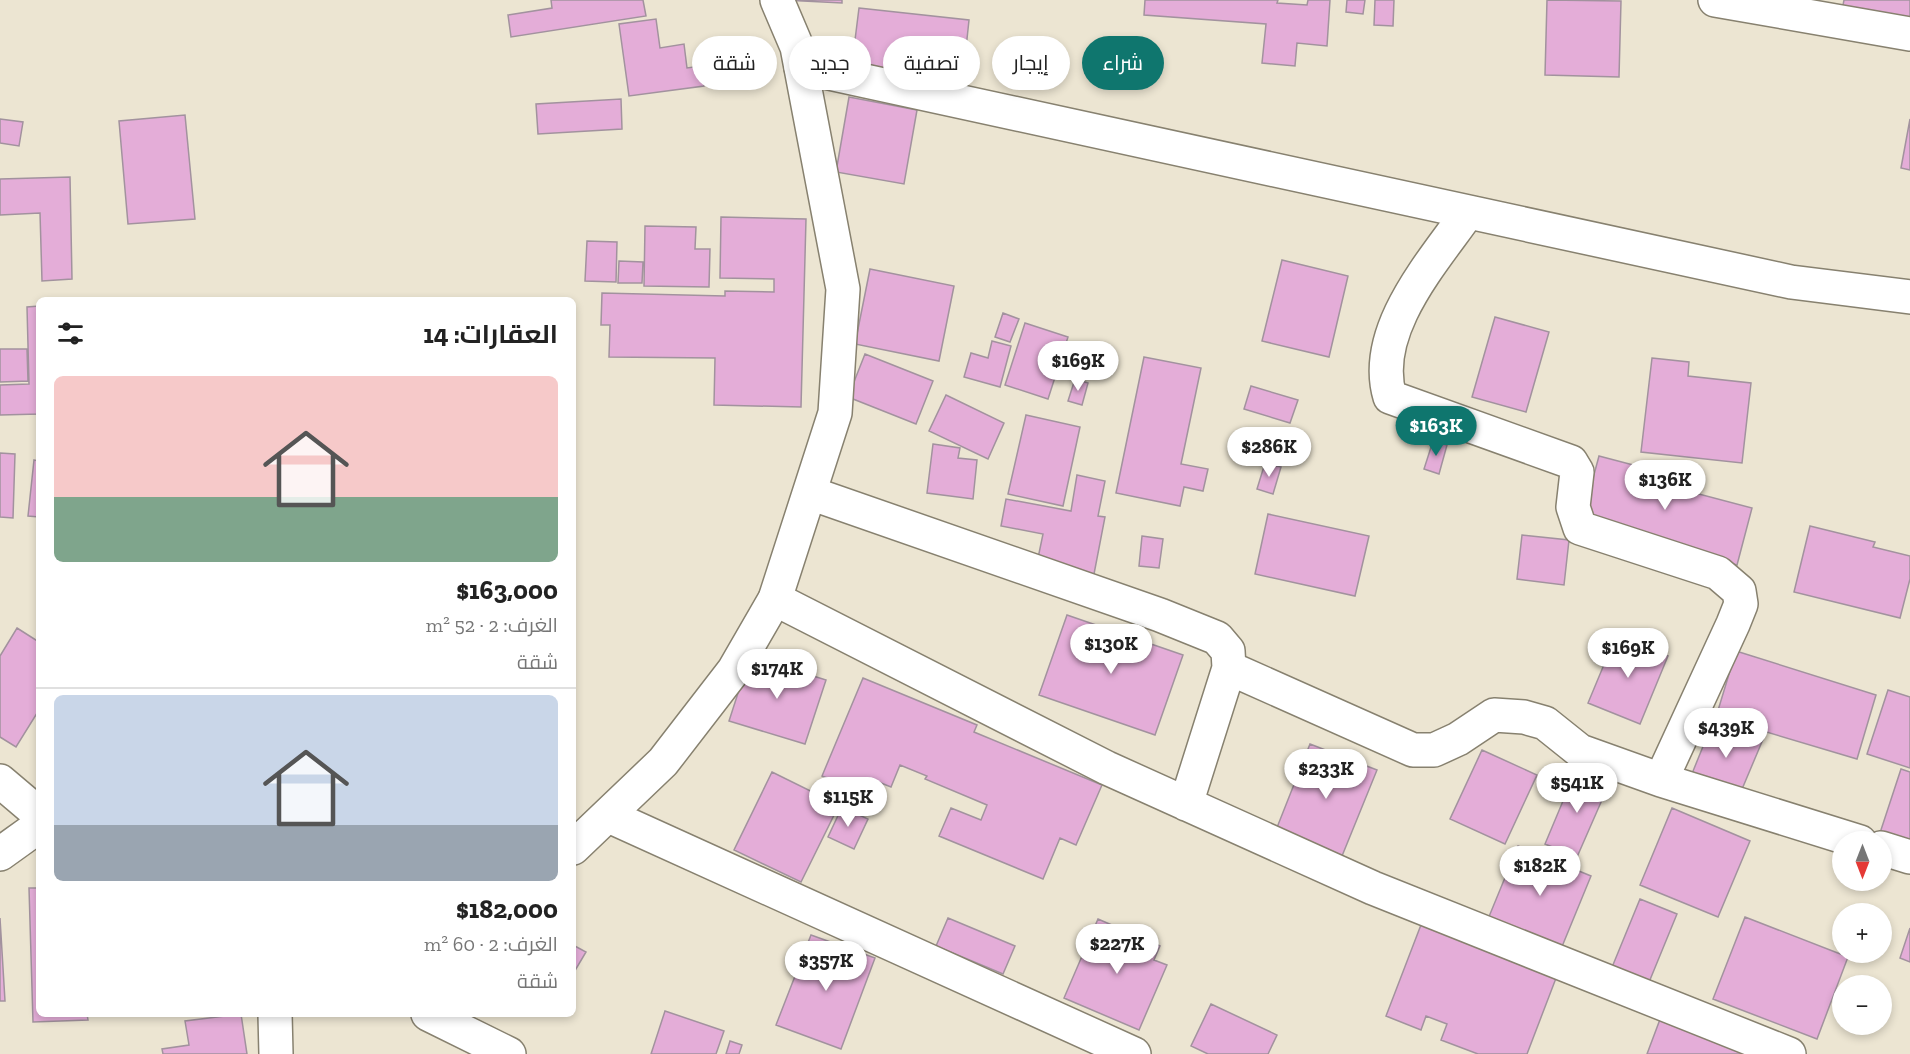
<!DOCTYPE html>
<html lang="ar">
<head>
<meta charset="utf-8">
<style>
  :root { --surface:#fff; --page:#f6f6f6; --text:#222; --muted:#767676; --line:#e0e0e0; --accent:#0f766e }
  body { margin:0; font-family:"Zilla Slab",Cairo,serif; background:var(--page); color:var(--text); direction:rtl; height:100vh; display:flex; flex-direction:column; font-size:22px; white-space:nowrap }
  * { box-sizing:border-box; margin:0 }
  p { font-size:20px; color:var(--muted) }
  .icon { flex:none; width:33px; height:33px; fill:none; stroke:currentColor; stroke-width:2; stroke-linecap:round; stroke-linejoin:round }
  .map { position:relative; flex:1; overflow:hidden; direction:ltr }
  .drawer { position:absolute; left:36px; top:297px; width:540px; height:720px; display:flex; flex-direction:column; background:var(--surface); border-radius:9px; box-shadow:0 3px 9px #0003; direction:rtl }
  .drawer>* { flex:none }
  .banner { position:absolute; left:594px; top:36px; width:570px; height:54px; direction:rtl; display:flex; gap:12px }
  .needle { width:39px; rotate:180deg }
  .controls { position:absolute; left:1832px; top:831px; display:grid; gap:12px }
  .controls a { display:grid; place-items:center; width:60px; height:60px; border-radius:50%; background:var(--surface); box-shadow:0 3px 9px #0003; font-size:30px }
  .price { position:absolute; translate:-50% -51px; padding:0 14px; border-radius:21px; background:#fff; color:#222; font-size:20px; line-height:39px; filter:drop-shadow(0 2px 3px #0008) }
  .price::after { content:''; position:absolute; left:50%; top:36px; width:18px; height:14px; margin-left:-9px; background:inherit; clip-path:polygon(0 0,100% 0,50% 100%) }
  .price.selected { background:var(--accent); color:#fff }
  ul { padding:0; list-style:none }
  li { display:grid; align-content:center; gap:12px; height:318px; padding:0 18px }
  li+li { border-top:2px solid var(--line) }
  li span { display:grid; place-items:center; height:186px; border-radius:9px; color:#555 }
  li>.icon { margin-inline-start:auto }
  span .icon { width:108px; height:108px; fill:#fffc; stroke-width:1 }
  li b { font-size:26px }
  h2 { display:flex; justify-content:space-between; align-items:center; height:72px; padding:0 18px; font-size:26px }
  .chip { padding:0 21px; border-radius:27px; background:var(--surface); box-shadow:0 3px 9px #0003; font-size:21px; line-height:54px }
  .chip.selected { background:var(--accent); color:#fff }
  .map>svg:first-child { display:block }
</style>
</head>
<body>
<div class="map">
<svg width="1910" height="1054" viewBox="0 0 1910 1054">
  <rect width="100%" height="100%" fill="#ece5d2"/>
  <!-- building -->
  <path fill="#e4add8" stroke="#a2929e" stroke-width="1.5" d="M551,0H643L646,16L511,37L508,15L552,8Z
    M783,0H842V3Z
    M1145,0H1278L1277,3L1307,5L1308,0H1330L1327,46L1297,43L1295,66L1262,63L1266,24L1144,15Z
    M1347,0H1365L1363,14L1346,12Z
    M1375,0H1394L1393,26L1374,25Z
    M1547,0L1621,1L1619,77L1545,75Z
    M1844,0H1910V28L1841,15Z
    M859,8L969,20L962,86L851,72Z
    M656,19L660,48L684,44L687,68L701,66L704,86L629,96L619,24Z
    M849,97L917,110L904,184L836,172Z
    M621,99L622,129L538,134L536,104Z
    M185,115L195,219L128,224L119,121Z
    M0,119L23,122L19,146L0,143Z
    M1910,119V170L1901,168Z
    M70,177L72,279L42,281L40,213L0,215V179Z
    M721,217L806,219L801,407L714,405L715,358L609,357L610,325H601L602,293L725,296V291L774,292V279L720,278Z
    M645,226L696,227L695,249H710L709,287L644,286Z
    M587,241L617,242L616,282L585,281Z
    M1282,260L1348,276L1329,357L1262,341Z
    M619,261L643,262L642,283H618Z
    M870,269L954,286L939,361L855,344Z
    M39,306V414L0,415V385L29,384L27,307Z
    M1003,313L1019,319L1010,342L995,337Z
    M1495,317L1549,332L1526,412L1472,397Z
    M1025,323L1068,337L1048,399L1005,385Z
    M992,341L1011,346L1000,387L964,377L971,353L988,358Z
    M0,349H27L28,381L0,382Z
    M865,354L933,381L916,424L848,397Z
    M1144,357L1201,368L1181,464L1208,469L1203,491L1184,487L1180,506L1116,493Z
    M1652,358L1689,362L1688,376L1751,383L1742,463L1641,452Z
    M1075,379L1088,383L1082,405L1068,401Z
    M1251,386L1298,400L1290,423L1244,409Z
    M946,395L1004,423L988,459L929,431Z
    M1026,415L1080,427L1063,506L1008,494Z
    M1433,441L1447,445L1439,474L1424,469Z
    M933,444L960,448L958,458L977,460L973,499L927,493Z
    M0,453L15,454L13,518L0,517Z
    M1599,456L1698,482L1695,493L1752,508L1737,565L1581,523Z
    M34,460L39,461V517L28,516Z
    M1265,463L1281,467L1273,494L1257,489Z
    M1077,475L1105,481L1098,516L1105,517L1094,574L1037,563L1043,534L1001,526L1006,499L1071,511Z
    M1268,514L1369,536L1355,596L1255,574Z
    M1810,526L1875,542L1873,547L1910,556V579L1900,618L1794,592Z
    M1522,535L1569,540L1564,585L1517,579Z
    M1142,536L1163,539L1159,568L1139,566Z
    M1067,615L1183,655L1155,735L1039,695Z
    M17,628L39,642V710L16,747L0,737V656Z
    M1618,631L1641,640L1639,645L1668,656L1640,724L1588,703Z
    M1736,651L1876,695L1857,759L1716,717Z
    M750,656L826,680L805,744L729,721Z
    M863,678L977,725L974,732L1102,785L1076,845L1060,838L1043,879L939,836L951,808L981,820L987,805L925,779L927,776L900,765L891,787L871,779L865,793L822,776Z
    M1888,690L1910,697V768L1867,754Z
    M1715,717L1764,737L1737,801L1689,781Z
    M1310,744L1377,770L1342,856L1276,830Z
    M1482,750L1537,775L1505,844L1450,819Z
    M1901,769L1910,772V854L1877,842Z
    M1576,770L1609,784L1577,857L1545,844Z
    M772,772L839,805L801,882L734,850Z
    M842,807L868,819L854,849L828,837Z
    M1672,808L1750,841L1718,917L1640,885Z
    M1518,846L1591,876L1561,949L1488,919Z
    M29,888H39V1014H87L88,1020L33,1022Z
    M1640,899L1677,914L1645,992L1608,977Z
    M1424,917L1558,973L1527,1054H1478L1441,1040L1447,1024L1426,1016L1421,1030L1386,1016Z
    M1745,917L1848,957L1817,1039L1713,999Z
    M0,918L5,1001H0Z
    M948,918L1015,946L1003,974L936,946Z
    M1098,919L1160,946L1154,960L1167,965L1139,1030L1064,998Z
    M1910,928V962L1900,958Z
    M811,935L875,958L841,1049L776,1025Z
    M573,945L586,952L573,974Z
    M1211,1004L1277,1035L1268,1054H1208L1191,1046Z
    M665,1011L724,1031L716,1054H651Z
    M241,1014L247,1054H163L162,1049L189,1045L185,1021Z
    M1662,1014L1763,1054H1647Z
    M730,1041L742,1045L739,1054H726Z"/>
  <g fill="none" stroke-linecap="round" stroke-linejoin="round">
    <defs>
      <path id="minor" d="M1715,0L1910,34
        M801,67L1791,282L1910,297
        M1468,212C1433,262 1370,331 1390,397L1571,462L1577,472L1573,507L1580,528L1718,573L1739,591L1741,604L1733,624L1661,780
        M810,493L1160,615L1217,638L1228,651L1229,668L1186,804
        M775,599L1107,768L1373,888L1789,1054
        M1229,668L1413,750H1434L1458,739L1494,715L1524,717L1545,723L1580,751L1661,780L1860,842
        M0,781L39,814
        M609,816L1134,1054
        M1881,848L1910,857
        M275,1014L276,1054
        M428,1014L509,1054"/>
      <path id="tertiary" d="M573,848L663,762L734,670L775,599L835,413L843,289L797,47L777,0
        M0,854L39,826"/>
    </defs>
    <!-- minor casing -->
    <use href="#minor" stroke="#87816f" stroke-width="36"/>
    <!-- tertiary casing -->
    <use href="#tertiary" stroke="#87816f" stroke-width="36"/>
    <!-- minor -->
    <use href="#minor" stroke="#fff" stroke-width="33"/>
    <!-- tertiary -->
    <use href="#tertiary" stroke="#fff" stroke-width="33"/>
  </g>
</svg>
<div class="controls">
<a><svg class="needle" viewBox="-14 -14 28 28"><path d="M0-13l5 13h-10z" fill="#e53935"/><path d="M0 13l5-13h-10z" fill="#767676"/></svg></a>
<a>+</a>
<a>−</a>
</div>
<b class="price" style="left:1078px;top:392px">$169K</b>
<b class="price selected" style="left:1436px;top:457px">$163K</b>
<b class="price" style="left:1269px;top:478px">$286K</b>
<b class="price" style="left:1665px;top:511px">$136K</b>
<b class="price" style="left:1111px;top:675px">$130K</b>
<b class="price" style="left:1628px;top:679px">$169K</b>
<b class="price" style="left:777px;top:700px">$174K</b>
<b class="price" style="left:1726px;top:759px">$439K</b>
<b class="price" style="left:1326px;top:800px">$233K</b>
<b class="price" style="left:1577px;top:814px">$541K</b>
<b class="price" style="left:848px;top:828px">$115K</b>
<b class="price" style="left:1540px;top:897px">$182K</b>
<b class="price" style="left:1117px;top:975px">$227K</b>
<b class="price" style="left:826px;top:992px">$357K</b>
<div class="banner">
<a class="chip selected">شراء</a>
<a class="chip">إيجار</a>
<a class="chip">تصفية</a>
<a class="chip">جديد</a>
<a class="chip">شقة</a>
</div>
<section class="drawer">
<h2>العقارات: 14<svg class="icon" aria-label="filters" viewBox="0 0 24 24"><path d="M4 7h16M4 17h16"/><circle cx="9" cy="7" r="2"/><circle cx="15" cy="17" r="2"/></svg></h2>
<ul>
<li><span style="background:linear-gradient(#f6c9c9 65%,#7fa58c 0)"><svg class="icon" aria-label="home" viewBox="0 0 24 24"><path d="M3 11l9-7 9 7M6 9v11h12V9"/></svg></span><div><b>$163,000</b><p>الغرف: 2 · 52 m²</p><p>شقة</p></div></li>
<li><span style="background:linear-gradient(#c9d6e8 70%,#9aa5b1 0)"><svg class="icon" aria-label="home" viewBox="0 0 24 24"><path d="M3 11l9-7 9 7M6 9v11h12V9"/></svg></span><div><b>$182,000</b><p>الغرف: 2 · 60 m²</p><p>شقة</p></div></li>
</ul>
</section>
</div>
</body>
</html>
